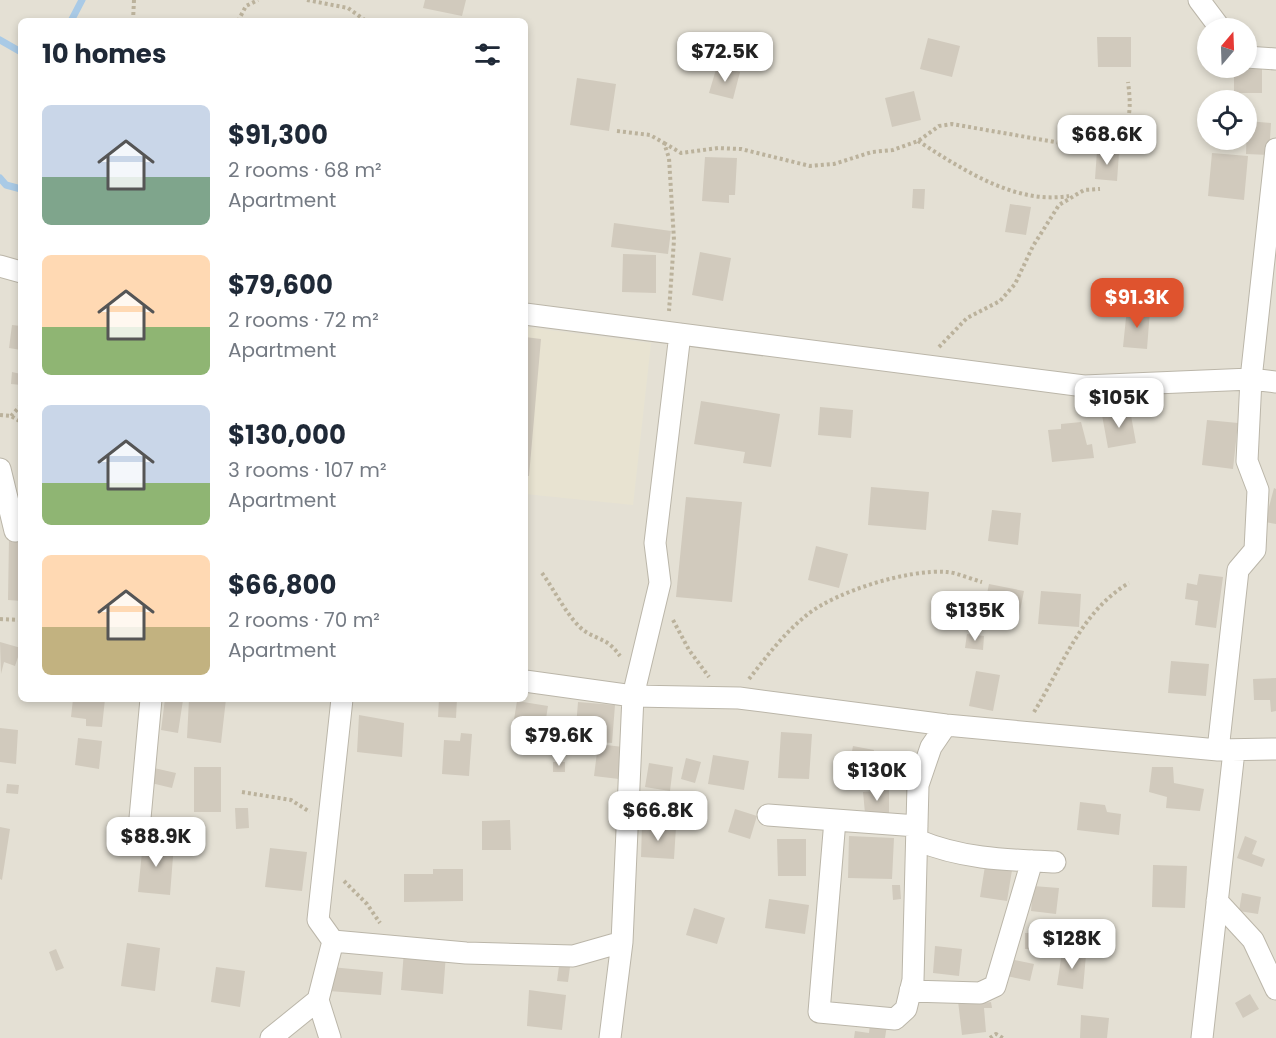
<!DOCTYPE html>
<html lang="en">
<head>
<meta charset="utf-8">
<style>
  :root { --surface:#fff; --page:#f2f2f3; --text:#1f2937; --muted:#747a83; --accent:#df532e }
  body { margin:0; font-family:Poppins,sans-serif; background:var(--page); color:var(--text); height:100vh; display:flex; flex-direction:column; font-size:22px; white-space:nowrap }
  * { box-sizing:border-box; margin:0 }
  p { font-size:20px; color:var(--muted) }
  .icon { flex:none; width:33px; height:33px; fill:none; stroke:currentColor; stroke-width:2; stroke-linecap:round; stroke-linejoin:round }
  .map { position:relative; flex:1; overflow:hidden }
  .panel { position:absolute; left:18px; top:18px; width:510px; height:684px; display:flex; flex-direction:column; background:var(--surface); border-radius:9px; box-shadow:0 3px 9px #0003 }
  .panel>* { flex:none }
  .needle { width:39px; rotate:19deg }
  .buttons { position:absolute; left:1197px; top:18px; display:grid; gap:12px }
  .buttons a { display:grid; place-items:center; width:60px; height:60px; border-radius:50%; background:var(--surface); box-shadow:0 3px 9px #0003; font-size:30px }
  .price { position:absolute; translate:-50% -51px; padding:0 14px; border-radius:12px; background:#fff; color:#222; font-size:20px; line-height:39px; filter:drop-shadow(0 2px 3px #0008) }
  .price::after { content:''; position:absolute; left:50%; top:36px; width:18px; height:14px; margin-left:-9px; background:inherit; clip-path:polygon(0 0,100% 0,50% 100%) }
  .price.current { background:var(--accent); color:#fff }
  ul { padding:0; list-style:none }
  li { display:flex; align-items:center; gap:18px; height:150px; padding:0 24px }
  li span { display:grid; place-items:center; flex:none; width:168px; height:120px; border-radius:9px; color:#555 }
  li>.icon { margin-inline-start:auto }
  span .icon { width:72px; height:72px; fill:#fffc; stroke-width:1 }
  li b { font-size:26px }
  h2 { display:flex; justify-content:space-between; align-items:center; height:72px; padding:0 24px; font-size:26px }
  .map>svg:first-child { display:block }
</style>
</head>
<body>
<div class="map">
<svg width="1276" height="1038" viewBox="0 0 1276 1038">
  <rect width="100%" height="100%" fill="#f0eee6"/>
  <!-- residential -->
  <path fill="#e4e0d4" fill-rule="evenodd" d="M0,0H1276V1038H0ZM21,21H525V699H21ZM1208,28H1246V68H1208ZM1208,100H1246V140H1208Z"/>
  <!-- education -->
  <path fill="#e8e3d1" d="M525,327L651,343L633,505L525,494Z"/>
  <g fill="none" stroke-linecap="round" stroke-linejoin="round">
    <!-- stream -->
    <path stroke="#a9cae6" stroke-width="7" d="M71,21L82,0
      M0,40L21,52
      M0,178L6,185L21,189"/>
  </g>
  <!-- building -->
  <path fill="#d1cabd" d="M425,0H466L462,16L423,8Z
    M1097,37H1131V67H1098Z
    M928,38L960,46L952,77L920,69Z
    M717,66L740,72L733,99L709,93Z
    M1234,69H1262V93H1234Z
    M577,78L616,84L609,131L570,125Z
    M914,91L921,120L892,127L885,98Z
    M1247,121L1271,123L1269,155L1246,154Z
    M1097,151L1119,153L1117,181L1095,179Z
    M1212,153L1248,156L1244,200L1208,196Z
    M705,157L737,158L735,195H729V203L702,201Z
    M913,189H925L924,209L912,208Z
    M1010,204L1031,207L1026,235L1005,232Z
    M614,223L671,231L668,254L611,247Z
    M700,252L731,258L723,301L692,295Z
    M623,254L656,255V293L622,292Z
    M1127,308L1150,310L1147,349L1123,347Z
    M12,325L21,326V350L9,348Z
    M525,337L541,339L529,476H525Z
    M12,372L21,374V385L11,384Z
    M701,401L780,414L771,467L743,463L745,452L694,444Z
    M820,407L853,410L851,438L818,435Z
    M1130,410L1136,443L1108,448L1102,415Z
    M1207,420L1238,423L1233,469L1202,465Z
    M1081,422L1087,445L1092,444L1094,458L1052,462L1048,430L1061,429V424Z
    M871,487L929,492L926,530L868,525Z
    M1274,488L1276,489V524L1265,522Z
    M686,497L742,502L732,602L676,597Z
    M992,510L1021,513L1018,545L988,541Z
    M9,538H21V601L8,600Z
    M816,546L848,554L839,588L808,580Z
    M1199,574L1223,577L1216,628L1195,625L1198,601L1185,599L1187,583L1197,585Z
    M989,584L1024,591L1018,621L983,614Z
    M1041,591L1081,594L1079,627L1038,624Z
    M967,634L984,636L983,650L965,648Z
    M0,642L21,648L15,666L4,662L1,674Z
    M1171,661L1209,664L1206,696L1168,693Z
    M976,671L1000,675L993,711L969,706Z
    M1276,678V711L1271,712L1270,700H1254L1253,679Z
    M73,699H105L102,727L86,726V719L71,717Z
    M165,699L183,700L178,733L161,730Z
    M189,699H226L221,743L187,738Z
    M439,699H457L456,718L438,717Z
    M517,701L548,706L544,731L513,726Z
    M578,702L615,705L612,743L575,740Z
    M359,715L404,723L402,757L357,752Z
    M0,728L18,730L16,764L0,762Z
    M781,732L812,734L809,779L778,778Z
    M461,733L472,734L469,776L442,774L444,740L460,741Z
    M78,738L102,741L99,769L75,765Z
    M598,744L623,747L619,779L594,776Z
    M853,746L874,750L869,777L848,773Z
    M713,755L749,761L744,790L708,784Z
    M686,758L701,762L695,783L681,779Z
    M553,762H565V772H553Z
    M649,763L673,767L670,791L645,787Z
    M194,767H221V812H194Z
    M1152,767H1173L1174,783L1204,789L1200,811L1166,808L1167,797L1149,792Z
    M154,768L176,773L172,788L151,783Z
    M7,784L19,785L18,794L6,793Z
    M889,790V813H865L863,792Z
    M1080,802L1105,805L1107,812L1121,814L1119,835L1077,830Z
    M235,808H248L249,828L236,829Z
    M735,809L757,816L750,839L728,832Z
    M510,820L511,850H482V821Z
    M642,825L676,827L674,859L641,857Z
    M0,827L10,829L2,880L0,879Z
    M849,836L894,838L892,879L848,878Z
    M1245,836L1257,841L1252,854L1265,859L1262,867L1237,858Z
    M777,839H806V876H778Z
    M143,842L174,844L170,895L138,892Z
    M270,848L307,852L302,891L265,887Z
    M1153,865L1187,866L1185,908L1152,907Z
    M985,866L1012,870L1007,901L980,897Z
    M433,869H463V901L404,902V874H433Z
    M892,885H900L901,899L893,900Z
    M1033,886L1059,888L1056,914L1031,911Z
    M1242,893L1261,897L1258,914L1239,911Z
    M769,899L809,905L805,934L765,928Z
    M694,908L725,918L717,944L686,935Z
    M1025,933H1041L1042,949H1025Z
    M127,943L160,948L155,991L121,986Z
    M935,946L962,949L959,976L933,973Z
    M56,949L64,968L56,971L49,952Z
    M404,950L446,954L443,994L401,990Z
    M1062,952L1086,955L1083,989L1057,985Z
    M1010,959L1034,964L1030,981L1007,976Z
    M559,966L570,967L568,982L557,981Z
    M216,967L245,971L240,1007L211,1002Z
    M331,967L383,972L381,995L329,991Z
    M529,990L566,995L562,1030L527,1026Z
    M1250,994L1259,1009L1243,1018L1235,1003Z
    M983,998V1003L991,1002L992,1008H984L986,1032L962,1035L958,1001Z
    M1081,1015L1109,1018L1107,1038H1080Z
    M870,1024L887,1025L885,1038H854L855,1031L869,1033Z"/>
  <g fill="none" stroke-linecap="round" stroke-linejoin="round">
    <defs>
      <path id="minor" d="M1199,0L1220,28
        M1246,57L1276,59
        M0,266L21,272
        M525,314L1084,386L1251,379L1276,382
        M0,469L15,531
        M525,681L633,696L739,698L946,725L1218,750L1276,749
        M1218,750L1238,570L1255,550L1258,490L1247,461L1251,379L1276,149
        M768,815L917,826
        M835,820L819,1012L895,1019L906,1009L913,980L918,785L931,747L946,725
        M139,829L151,699
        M917,840C962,859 1006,860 1055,862
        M1217,901L1253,940L1276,989
        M333,941L466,953L573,956L622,942
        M910,991L980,993L995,986L1032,861
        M318,1000L330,1038
        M271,1038L318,1000L333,941L318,920L342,699
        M610,1038L622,942L633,696L660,583L655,543L680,334
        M1202,1038L1234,751"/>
    </defs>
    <!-- minor casing -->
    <use href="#minor" stroke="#bbb6a9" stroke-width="23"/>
    <!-- path -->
    <path stroke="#bbb29c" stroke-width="4" stroke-dasharray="3 3" stroke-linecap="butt" d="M307,0L348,8L366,21
      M133,21L134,0
      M238,21L246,6L258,0
      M617,131L650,135L664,143L669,158L674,240L669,311
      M918,141C962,169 1015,205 1069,196
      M664,143L681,153L718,148L741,149L810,166L834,164L872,152L893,150L918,141L939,126L952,124L1089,148C1129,138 1133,120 1128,82
      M939,347L967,318L1000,301L1015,284L1033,246L1059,205L1084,190L1100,189
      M0,415L11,416L21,422
      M11,416L21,405
      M542,573C554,589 570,622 586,632C601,641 608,639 620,656
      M0,619L21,620
      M673,620L689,650L709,677
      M749,679C767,656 785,632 808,614C838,591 908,569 947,572C958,573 971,579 982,582
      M1034,712C1062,667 1081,611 1129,583
      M242,792L291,800L310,812
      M344,881L367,904L380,923
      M990,1038L996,1034L1003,1038"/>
    <!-- minor -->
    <use href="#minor" stroke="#fff" stroke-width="21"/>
  </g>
</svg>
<div class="buttons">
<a><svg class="needle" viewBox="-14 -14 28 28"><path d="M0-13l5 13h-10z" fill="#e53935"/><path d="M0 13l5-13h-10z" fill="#747a83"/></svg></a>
<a><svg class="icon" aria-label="locate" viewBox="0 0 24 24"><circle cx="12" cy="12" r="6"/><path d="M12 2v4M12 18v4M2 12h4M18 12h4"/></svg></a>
</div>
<b class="price" style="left:725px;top:83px">$72.5K</b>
<b class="price" style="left:1107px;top:166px">$68.6K</b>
<b class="price current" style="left:1137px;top:329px">$91.3K</b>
<b class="price" style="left:1119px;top:429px">$105K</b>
<b class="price" style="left:975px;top:642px">$135K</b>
<b class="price" style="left:559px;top:767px">$79.6K</b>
<b class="price" style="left:877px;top:802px">$130K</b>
<b class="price" style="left:658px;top:842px">$66.8K</b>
<b class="price" style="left:156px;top:868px">$88.9K</b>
<b class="price" style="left:1072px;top:970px">$128K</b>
<section class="panel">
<h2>10 homes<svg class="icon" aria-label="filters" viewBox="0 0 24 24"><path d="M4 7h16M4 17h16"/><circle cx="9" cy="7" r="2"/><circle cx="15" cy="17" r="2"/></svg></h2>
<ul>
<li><span style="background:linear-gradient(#c9d6e8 60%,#7fa58c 0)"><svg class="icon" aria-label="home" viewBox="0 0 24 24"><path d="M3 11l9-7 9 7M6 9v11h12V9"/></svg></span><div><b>$91,300</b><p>2 rooms · 68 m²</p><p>Apartment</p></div></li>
<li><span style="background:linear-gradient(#ffd9b3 60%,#8fb573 0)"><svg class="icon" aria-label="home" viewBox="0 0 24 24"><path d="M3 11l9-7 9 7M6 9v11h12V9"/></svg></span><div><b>$79,600</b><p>2 rooms · 72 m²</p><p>Apartment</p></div></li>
<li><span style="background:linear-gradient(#c9d6e8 65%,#8fb573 0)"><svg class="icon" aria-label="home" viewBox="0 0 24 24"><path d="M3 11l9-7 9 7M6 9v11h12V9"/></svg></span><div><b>$130,000</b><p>3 rooms · 107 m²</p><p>Apartment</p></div></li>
<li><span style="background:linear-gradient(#ffd9b3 60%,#c2b280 0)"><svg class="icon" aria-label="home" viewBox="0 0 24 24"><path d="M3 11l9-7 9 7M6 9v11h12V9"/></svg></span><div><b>$66,800</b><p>2 rooms · 70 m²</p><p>Apartment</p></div></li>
</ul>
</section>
</div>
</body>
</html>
